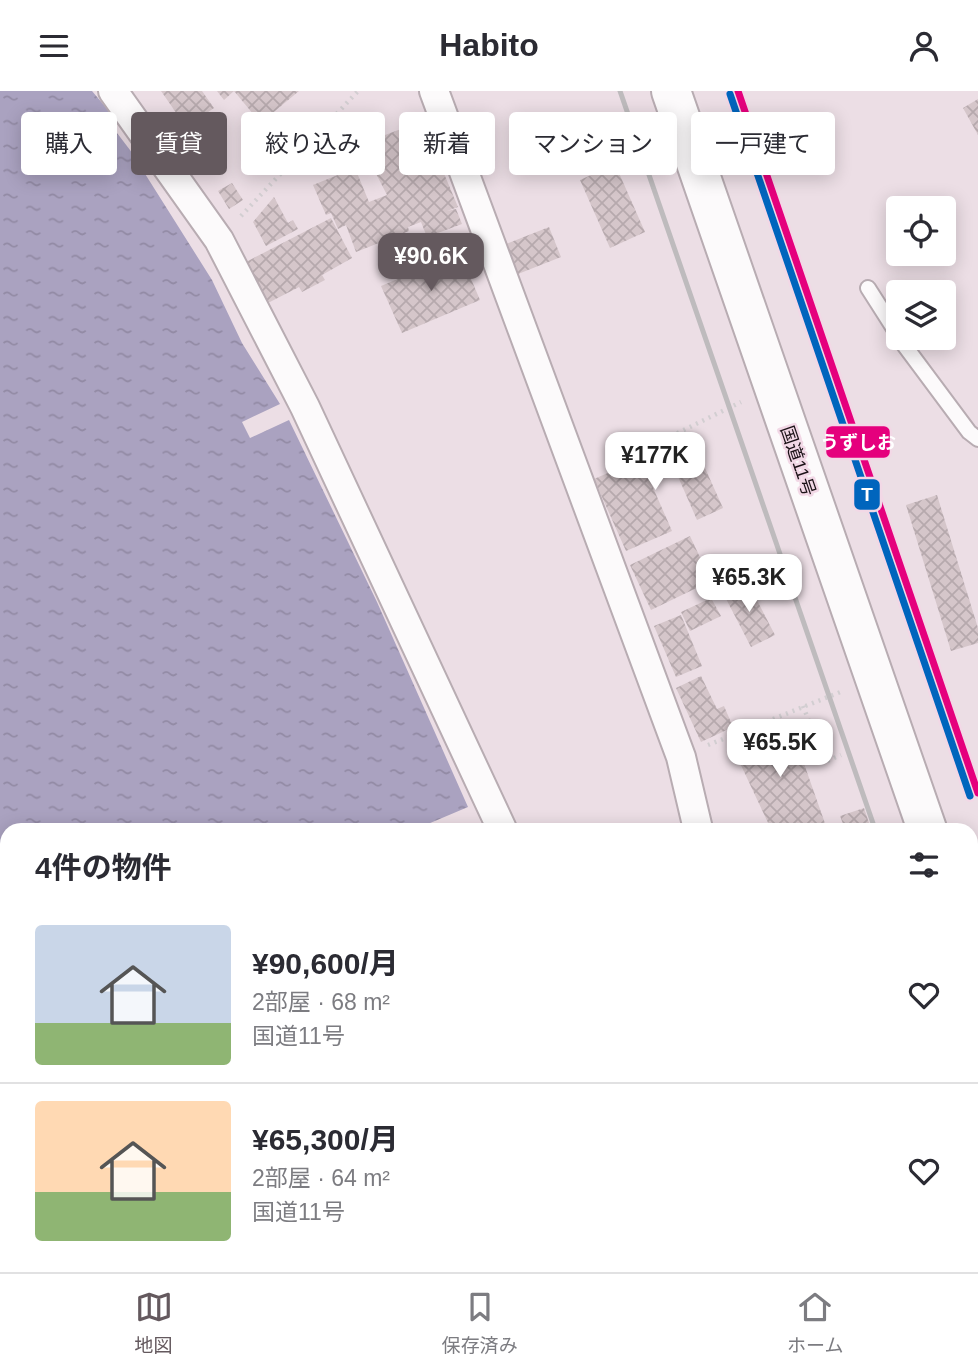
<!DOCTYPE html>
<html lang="ja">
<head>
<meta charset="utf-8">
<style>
  :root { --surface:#fff; --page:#f7f7f7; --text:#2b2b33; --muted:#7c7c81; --line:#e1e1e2; --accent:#64595e }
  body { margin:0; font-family:Helvetica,"Noto Sans JP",sans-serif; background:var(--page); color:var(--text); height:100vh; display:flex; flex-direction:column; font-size:26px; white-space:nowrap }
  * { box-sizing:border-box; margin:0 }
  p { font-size:23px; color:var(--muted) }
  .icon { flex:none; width:38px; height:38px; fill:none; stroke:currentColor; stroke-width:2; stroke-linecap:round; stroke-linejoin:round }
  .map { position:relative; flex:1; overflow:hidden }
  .sheet { position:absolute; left:0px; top:732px; width:978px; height:450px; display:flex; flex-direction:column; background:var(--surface); border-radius:21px 21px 0 0; box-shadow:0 4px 18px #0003 }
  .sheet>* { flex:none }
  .banner { position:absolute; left:21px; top:21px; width:936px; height:63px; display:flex; gap:14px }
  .buttons { position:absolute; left:886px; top:105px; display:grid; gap:14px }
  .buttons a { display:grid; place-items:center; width:70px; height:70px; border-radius:7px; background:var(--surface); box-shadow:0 4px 18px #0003; font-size:35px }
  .price { position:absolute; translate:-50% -60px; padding:0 16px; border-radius:14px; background:#fff; color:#222; font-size:23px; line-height:46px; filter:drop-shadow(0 2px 4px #0008) }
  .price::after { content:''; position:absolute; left:50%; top:42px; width:21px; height:16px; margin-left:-10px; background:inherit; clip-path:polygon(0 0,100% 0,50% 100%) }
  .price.selected { background:var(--accent); color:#fff }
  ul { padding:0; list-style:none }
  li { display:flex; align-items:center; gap:21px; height:175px; padding:0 35px }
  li+li { border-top:2px solid var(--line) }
  li span { display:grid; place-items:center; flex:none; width:196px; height:140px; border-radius:7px; color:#555 }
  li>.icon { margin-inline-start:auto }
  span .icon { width:84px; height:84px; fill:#fffc; stroke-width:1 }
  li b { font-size:30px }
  h2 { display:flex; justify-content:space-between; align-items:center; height:84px; padding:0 35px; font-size:30px }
  .pill { padding:0 24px; border-radius:7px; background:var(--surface); box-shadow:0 4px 18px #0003; font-size:24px; line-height:63px }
  .pill.selected { background:var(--accent); color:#fff }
  header { display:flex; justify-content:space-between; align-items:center; height:91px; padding:0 35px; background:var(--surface); font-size:32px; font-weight:600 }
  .tab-bar { display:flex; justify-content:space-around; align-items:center; height:98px; border-top:2px solid var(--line); background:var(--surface); font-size:19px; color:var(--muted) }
  .tab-bar a { display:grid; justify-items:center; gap:4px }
  .tab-bar .selected { color:var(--accent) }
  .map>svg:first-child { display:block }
</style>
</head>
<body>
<header><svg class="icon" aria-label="menu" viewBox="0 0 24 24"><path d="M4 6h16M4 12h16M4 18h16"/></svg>Habito<svg class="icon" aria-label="person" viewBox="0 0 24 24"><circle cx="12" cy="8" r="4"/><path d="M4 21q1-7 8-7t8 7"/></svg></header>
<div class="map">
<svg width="978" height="1181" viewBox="0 0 978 1181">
  <defs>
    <pattern id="water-ripples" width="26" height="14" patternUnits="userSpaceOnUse" patternTransform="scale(1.75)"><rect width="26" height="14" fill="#aaa2c0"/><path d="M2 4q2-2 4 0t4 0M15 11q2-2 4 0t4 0" fill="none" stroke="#928aa4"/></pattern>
    <pattern id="building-cross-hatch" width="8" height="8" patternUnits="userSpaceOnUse" patternTransform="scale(1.75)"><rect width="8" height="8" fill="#d5c6ca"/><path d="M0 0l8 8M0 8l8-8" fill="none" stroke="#b6a9ad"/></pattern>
  </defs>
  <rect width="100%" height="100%" fill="#ecdee5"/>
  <!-- water -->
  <path fill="url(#water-ripples)" d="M0,0H92L109,20L104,25L130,59L212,189L242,252L280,313L242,331L250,347L289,329L377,511L468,716L416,738H7V903L0,890Z
    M0,938L7,952V1174H122L126,1181H0Z"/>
  <!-- building -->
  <path fill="url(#building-cross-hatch)" d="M161,0H202L214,17L186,36Z
    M217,0H299L263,30H259L234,0L224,9Z
    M978,8V44L963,17Z
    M422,30L458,116L447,120L456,118L462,133L427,146L421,131L408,136L409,140L356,161L346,134L338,138L331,122L326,124L313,94L355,77L369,111L387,104L368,67L378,63L372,49Z
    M615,73L645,141L610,157L580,89Z
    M232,92L243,109L229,118L218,100Z
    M274,106L288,132L293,129L298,138L266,155L253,131Z
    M331,127L352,167L322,184L325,189L302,201L299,196L268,212L246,171Z
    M549,136L561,166L518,183L506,153Z
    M460,162L480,209L402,242L381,195Z
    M691,346L723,417L697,429L676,381L651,392L672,440L626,460L594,388Z
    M937,404L978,537V552L951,560L906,414Z
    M690,445L711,490L651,519L630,474Z
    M747,490L775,544L751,556L723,502Z
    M711,507L721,525L690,540L681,521Z
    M681,524L702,575L676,586L654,535Z
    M701,585L717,618L724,615L733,636L701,651L676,597Z
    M789,630L827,738H771L731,653Z
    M864,717L871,738H845L840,725Z
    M786,1174H846L847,1181H788Z"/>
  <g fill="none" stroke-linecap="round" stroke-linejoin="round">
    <defs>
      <path id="lane" d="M868,197L898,244
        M899,247L969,341L978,348"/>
      <path id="street" d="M113,0L219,149L305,316L502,738
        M434,0L681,666L698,738
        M971,823L978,820
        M466,1174L469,1181
        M781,1174L782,1181
        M619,1181L621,1174"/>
      <path id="highway" d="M671,0L927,738
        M971,867L978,887"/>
    </defs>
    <!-- lane casing -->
    <use href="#lane" stroke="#b8acb2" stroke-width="18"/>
    <!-- street casing -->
    <use href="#street" stroke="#b8acb2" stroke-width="32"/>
    <!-- highway casing -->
    <use href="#highway" stroke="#b8acb2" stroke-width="42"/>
    <!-- path -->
    <path stroke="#d2ced1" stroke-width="4.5" stroke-dasharray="2 5" stroke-linecap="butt" d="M241,125L358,0
      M608,376L741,311
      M803,615L825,671L841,664
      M708,654L843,600"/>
    <!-- lane -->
    <use href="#lane" stroke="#fcfafb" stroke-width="14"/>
    <!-- street -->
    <use href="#street" stroke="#fcfafb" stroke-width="28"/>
    <!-- highway -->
    <use href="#highway" stroke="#fcfafb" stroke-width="38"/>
    <!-- rail -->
    <path stroke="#bebbbd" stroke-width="5" d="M620,0L875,738
      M947,1174V1181"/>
    <defs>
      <path id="rail-1" d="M738,0L978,702"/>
      <path id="rail-2" d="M730,3L970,705"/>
    </defs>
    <!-- rail-1 casing -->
    <use href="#rail-1" stroke="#f2d8e6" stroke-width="12"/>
    <!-- rail-2 casing -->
    <use href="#rail-2" stroke="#f2d8e6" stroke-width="12"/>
    <!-- rail-1 -->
    <use href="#rail-1" stroke="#e5007d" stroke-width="7"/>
    <!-- rail-2 -->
    <use href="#rail-2" stroke="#0065bd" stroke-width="7"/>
  </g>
  <g text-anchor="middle" stroke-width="5" stroke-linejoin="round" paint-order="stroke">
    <!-- street labels -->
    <g font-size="18" fill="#1a1116" stroke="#f2d8e6">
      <text transform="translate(798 370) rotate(71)" y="6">国道11号</text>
    </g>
  </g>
  <g stroke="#f2d8e6" stroke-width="2.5">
    <rect x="825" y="334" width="66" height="34" rx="7" fill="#e5007d"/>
    <rect x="853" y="387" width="28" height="33" rx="7" fill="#0065bd"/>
  </g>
  <g font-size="19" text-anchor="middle" font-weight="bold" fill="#fff">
    <text x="858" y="358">うずしお</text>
    <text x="867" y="410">T</text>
  </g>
</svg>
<div class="buttons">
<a><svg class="icon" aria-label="locate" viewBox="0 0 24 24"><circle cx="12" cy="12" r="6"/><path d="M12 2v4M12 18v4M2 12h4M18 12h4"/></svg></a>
<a><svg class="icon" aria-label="layers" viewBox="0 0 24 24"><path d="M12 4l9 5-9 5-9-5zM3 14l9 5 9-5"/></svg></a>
</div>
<b class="price selected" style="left:431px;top:202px">¥90.6K</b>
<b class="price" style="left:655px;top:401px">¥177K</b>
<b class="price" style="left:749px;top:523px">¥65.3K</b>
<b class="price" style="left:780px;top:688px">¥65.5K</b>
<div class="banner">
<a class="pill">購入</a>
<a class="pill selected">賃貸</a>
<a class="pill">絞り込み</a>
<a class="pill">新着</a>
<a class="pill">マンション</a>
<a class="pill">一戸建て</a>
</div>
<section class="sheet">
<h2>4件の物件<svg class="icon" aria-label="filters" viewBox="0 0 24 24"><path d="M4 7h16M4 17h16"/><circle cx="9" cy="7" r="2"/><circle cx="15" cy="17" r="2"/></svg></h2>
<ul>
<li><span style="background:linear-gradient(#c9d6e8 70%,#8fb573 0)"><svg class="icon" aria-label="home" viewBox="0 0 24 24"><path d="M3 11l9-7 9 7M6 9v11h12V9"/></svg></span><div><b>¥90,600/月</b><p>2部屋 · 68 m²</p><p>国道11号</p></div><svg class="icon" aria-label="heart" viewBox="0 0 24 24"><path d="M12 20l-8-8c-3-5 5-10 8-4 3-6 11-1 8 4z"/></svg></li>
<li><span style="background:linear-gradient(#ffd9b3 65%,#8fb573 0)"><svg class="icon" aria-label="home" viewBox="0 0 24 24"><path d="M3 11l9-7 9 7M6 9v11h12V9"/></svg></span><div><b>¥65,300/月</b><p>2部屋 · 64 m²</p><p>国道11号</p></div><svg class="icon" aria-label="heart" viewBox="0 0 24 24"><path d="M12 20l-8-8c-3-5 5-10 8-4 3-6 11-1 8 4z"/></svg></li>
</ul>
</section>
</div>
<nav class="tab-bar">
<a class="selected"><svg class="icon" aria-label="map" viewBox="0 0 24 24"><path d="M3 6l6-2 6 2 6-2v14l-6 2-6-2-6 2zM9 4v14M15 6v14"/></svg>地図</a>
<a><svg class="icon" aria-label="saved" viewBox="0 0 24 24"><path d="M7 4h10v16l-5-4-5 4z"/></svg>保存済み</a>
<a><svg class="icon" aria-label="home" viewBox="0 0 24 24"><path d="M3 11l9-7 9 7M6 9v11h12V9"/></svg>ホーム</a>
</nav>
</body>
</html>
